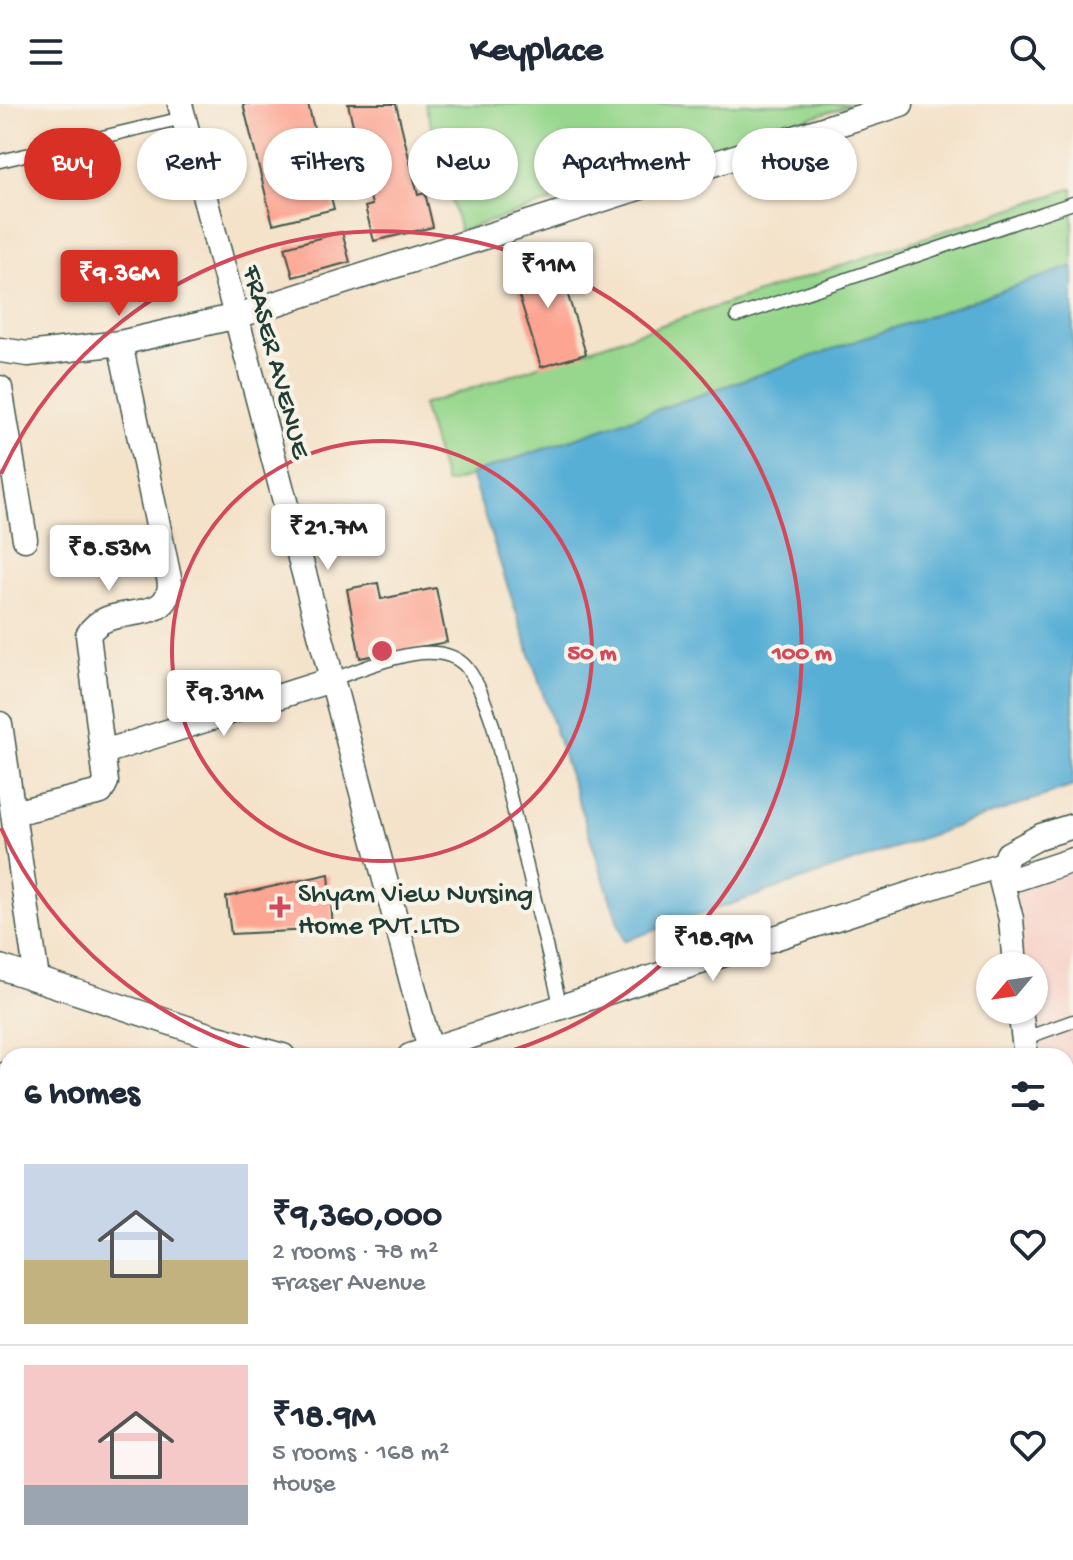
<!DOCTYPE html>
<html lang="en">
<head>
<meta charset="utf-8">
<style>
  :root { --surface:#fff; --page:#f2f2f3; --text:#1f2937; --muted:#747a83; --line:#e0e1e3; --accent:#d93025 }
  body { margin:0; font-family:"Gochi Hand",sans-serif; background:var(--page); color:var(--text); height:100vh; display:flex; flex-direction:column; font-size:30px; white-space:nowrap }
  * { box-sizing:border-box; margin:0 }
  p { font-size:26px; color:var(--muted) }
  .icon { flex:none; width:44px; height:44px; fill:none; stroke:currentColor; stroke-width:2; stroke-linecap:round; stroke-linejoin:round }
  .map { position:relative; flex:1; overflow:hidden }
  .side { position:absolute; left:0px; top:944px; width:1074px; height:512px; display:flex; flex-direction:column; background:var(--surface); border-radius:24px 24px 0 0; box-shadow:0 2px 6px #0004 }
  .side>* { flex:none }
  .banner { position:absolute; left:24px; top:24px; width:1026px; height:72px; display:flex; gap:16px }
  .needle { width:52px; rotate:241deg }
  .tools { position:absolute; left:976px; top:848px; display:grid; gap:16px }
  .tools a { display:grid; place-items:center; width:72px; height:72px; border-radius:50%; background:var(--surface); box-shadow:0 2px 6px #0004; font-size:40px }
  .price { position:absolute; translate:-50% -68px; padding:0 18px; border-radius:8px; background:#fff; color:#222; font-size:26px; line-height:52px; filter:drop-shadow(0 2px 4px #0008) }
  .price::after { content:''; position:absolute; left:50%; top:48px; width:24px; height:18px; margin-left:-12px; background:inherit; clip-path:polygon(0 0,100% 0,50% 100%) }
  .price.current { background:var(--accent); color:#fff }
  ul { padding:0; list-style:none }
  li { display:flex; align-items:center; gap:24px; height:200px; padding:0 24px }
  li+li { border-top:2px solid var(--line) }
  li span { display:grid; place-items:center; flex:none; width:224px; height:160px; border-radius:0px; color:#555 }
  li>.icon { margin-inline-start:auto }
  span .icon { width:96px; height:96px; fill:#fffc; stroke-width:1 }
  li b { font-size:34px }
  h2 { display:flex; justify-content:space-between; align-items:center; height:96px; padding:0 24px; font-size:34px }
  .pill { padding:0 28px; border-radius:36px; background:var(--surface); box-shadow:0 2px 6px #0004; font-size:28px; line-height:72px }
  .pill.current { background:var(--accent); color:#fff }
  header { display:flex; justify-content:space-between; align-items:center; height:104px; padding:0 24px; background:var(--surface); font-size:36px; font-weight:700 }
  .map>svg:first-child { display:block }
</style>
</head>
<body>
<header><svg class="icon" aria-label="menu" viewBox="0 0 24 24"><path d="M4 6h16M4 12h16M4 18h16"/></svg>Keyplace<svg class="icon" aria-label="search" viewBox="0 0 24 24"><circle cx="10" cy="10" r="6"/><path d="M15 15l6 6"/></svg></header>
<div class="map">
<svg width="1073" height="1456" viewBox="0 0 1073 1456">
  <rect width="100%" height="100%" fill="#f7f3e8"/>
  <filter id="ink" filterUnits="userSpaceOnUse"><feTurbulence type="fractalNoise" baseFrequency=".0125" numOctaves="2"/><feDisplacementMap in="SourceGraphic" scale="16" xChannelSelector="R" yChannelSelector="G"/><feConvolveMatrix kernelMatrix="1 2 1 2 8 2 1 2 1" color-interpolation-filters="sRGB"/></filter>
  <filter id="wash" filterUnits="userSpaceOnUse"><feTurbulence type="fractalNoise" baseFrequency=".006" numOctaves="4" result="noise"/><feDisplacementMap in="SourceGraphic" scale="32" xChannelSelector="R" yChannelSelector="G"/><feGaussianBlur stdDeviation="1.8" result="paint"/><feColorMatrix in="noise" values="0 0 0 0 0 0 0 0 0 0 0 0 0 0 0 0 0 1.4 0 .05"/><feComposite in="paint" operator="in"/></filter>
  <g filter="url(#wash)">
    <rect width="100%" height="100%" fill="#f4e2c9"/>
    <!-- built -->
    <path fill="#f7d1c8" d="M1073,744V1106L1066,1072V952H1041L1032,906H1034V862H1023L1012,764Z"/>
    <!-- green -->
    <path fill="#97d78d" stroke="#5b8a60" stroke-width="2" d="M425,0H852L460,127Z
      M1073,84V184L446,380L422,301Z"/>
    <!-- water -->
    <path fill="#59afd6" stroke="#3c7685" stroke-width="2" d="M1073,162V682L624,837L471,370Z
      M423,1448H728L730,1456H423Z"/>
    <g id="blocks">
      <!-- building -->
      <path fill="#fda593" d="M243,0H308L334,105L273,120Z
        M348,0H396L418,91L425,89L433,123L374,137L365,103L372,101Z
        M342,128L350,158L293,173L285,143Z
        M555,149L586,250L541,263L510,162Z
        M378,479L381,495L436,484L447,538L360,554L347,485Z
        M329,770L333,825L231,830L226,793Z"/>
    </g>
  </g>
  <g filter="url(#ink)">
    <use href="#blocks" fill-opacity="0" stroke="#3f564a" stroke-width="2"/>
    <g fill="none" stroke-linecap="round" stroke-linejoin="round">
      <defs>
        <path id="lane" d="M0,57L183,14
          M737,212L1073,99
          M331,576C366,564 438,529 467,564C480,581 486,601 493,621L561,904
          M1023,935L1073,917"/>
        <path id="street" d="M180,0L430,946
          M0,246L28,250L120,239L237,212L901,0
          M0,284L25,435
          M0,620L37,875
          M104,648L331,576
          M13,709L101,688L106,678L88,531C108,495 170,525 170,479L120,239
          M1073,722L1041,732L1008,750L1000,772L1018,774L1073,756
          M1000,772L1011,815L1015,862
          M0,863L211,932L283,952
          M1020,906L1026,952
          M410,952L1003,760
          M0,976L4,971
          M0,1193L8,1192
          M1066,1193L1073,1235
          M0,1421L8,1417"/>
      </defs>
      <!-- lane casing -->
      <use href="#lane" stroke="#3f564a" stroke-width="15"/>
      <!-- street casing -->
      <use href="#street" stroke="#3f564a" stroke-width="27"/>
      <!-- lane -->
      <use href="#lane" stroke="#fff" stroke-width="12"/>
      <!-- street -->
      <use href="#street" stroke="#fff" stroke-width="24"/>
    </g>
  </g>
  <!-- distance rings -->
  <g fill="none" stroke="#d1495b" stroke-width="4">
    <circle cx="382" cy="547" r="210"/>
    <path d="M270 952A420 420 0 0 1 1 724M1 370A420 420 0 1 1 494 952"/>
  </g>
  <!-- markers -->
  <path fill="#d1495b" stroke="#f7f3e8" stroke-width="3" d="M276 791h8v8h8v8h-8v8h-8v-8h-8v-8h8z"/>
  <g text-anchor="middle" stroke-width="8" stroke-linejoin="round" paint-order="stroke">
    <!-- street labels -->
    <g font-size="28" fill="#1f3d34" stroke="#f7f3e8">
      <text transform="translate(279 257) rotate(75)" y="10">FRASER AVENUE</text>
    </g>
    <!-- poi labels -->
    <g font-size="28" fill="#1f3d34" stroke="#f7f3e8" text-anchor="start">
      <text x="298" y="797">Shyam View Nursing<tspan x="298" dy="32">Home PVT.LTD</tspan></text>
    </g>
  </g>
  <circle cx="382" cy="547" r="12" fill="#d1495b" stroke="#f7f3e8" stroke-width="4"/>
  <g font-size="24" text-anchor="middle" font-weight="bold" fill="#d1495b" stroke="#f7f3e8" stroke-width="8" stroke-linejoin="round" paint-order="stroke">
    <text x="592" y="555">50 m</text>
    <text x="802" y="555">100 m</text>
  </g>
</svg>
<div class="tools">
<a><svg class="needle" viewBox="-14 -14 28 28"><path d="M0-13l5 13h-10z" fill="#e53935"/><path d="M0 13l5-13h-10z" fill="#747a83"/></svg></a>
</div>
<b class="price" style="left:548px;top:206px">₹11M</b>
<b class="price current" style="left:119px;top:214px">₹9.36M</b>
<b class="price" style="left:328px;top:468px">₹21.7M</b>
<b class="price" style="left:109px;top:489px">₹8.53M</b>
<b class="price" style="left:224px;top:634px">₹9.31M</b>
<b class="price" style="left:713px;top:879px">₹18.9M</b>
<div class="banner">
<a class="pill current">Buy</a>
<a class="pill">Rent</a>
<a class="pill">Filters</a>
<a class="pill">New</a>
<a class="pill">Apartment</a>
<a class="pill">House</a>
</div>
<section class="side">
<h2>6 homes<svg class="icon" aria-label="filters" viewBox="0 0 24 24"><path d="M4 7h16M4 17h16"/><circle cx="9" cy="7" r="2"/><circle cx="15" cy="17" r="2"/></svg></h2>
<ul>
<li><span style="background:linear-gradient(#c9d6e8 60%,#c2b280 0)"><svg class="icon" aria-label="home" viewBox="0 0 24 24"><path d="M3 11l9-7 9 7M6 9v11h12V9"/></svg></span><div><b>₹9,360,000</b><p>2 rooms · 78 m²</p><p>Fraser Avenue</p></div><svg class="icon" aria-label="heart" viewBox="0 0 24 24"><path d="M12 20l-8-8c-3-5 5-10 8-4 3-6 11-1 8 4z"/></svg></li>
<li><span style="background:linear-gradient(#f6c9c9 75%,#9aa5b1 0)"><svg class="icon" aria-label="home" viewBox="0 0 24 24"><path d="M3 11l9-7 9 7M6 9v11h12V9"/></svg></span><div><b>₹18.9M</b><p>5 rooms · 168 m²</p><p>House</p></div><svg class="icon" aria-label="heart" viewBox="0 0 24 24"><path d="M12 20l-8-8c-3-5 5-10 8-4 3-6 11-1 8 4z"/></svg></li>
</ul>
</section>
</div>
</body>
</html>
